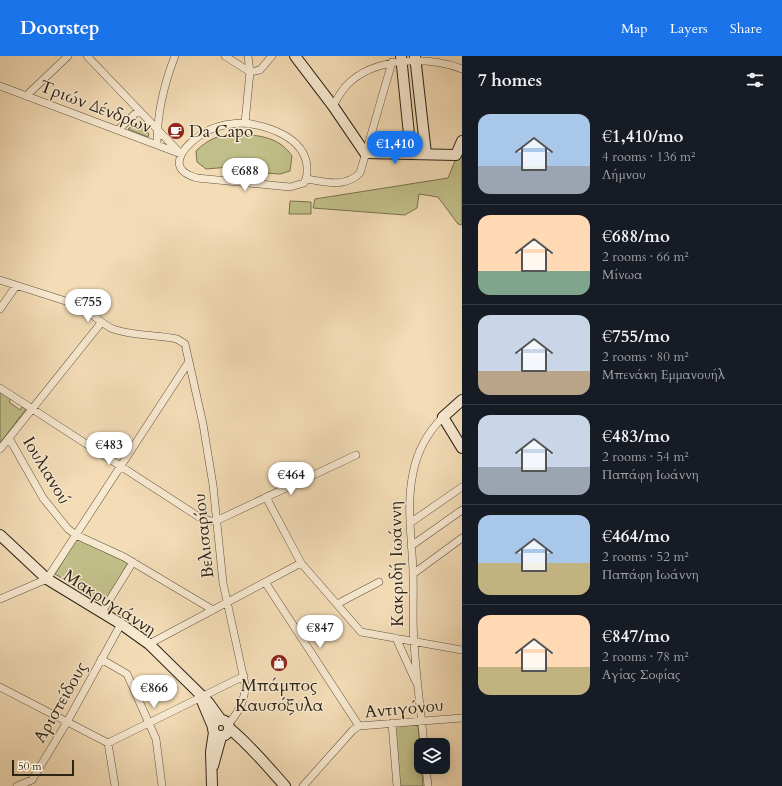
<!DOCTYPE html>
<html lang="en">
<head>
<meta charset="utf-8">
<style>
  :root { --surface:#171b24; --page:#20242c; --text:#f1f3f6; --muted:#9ea1a6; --line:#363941; --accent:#1a73e8 }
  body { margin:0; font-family:Cardo,serif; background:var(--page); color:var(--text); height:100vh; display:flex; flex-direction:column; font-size:15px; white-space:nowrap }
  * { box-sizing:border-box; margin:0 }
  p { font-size:13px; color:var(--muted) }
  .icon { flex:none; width:22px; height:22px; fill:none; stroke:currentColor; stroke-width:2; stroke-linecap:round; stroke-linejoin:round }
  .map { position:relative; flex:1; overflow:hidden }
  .sheet { display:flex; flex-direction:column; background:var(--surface); width:320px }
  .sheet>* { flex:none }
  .buttons { position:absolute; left:414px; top:682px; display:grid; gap:8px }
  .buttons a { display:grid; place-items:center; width:36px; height:36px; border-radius:8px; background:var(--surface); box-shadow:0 2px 10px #0003; font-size:20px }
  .scale { position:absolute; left:12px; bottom:10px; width:62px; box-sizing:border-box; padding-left:4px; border:2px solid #2e2416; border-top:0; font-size:11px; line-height:14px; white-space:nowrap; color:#2e2416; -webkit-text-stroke:3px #f7e8d0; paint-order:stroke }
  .price { position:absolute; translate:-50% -34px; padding:0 9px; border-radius:14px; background:#fff; color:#222; font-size:13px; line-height:26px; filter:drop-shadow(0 1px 2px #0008) }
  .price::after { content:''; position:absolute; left:50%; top:24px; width:12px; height:9px; margin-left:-6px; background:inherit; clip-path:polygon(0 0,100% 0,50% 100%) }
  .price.active { background:var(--accent); color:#fff }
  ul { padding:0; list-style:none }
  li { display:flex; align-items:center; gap:12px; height:100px; padding:0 16px }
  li+li { border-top:1px solid var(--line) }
  li span { display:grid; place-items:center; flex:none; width:112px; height:80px; border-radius:12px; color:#555 }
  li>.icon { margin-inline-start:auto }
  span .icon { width:48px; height:48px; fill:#fffc; stroke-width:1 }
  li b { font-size:17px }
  h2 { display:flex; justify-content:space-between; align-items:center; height:48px; padding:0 16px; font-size:17px }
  header { display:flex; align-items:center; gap:24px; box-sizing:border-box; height:56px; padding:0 20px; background:var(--accent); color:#fff }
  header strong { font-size:19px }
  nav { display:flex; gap:22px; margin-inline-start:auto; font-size:14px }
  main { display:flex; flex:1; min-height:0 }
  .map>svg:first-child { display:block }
</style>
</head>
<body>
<header>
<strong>Doorstep</strong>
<nav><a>Map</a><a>Layers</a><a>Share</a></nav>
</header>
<main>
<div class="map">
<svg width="462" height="730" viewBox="0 0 462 730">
  <rect width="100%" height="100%" fill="#f3dcb6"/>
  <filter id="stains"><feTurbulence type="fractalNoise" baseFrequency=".005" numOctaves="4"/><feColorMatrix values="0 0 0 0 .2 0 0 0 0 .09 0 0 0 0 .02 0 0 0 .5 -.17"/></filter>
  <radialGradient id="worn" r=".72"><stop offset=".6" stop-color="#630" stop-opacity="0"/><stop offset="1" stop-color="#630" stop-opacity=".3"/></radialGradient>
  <!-- green -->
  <path fill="#c1bf89" stroke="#787250" d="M138,65L149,78L148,81L128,73Z
    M233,78C255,79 278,79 292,100L290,115L280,118L265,117L260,114L230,111L206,113L197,106L196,95C207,84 218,79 233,78Z
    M460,101H462V169L458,168L438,141L419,138L417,152L405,159L313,152L315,143L448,122L455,105Z
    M290,145L311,146V158H289Z
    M0,336L11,343L9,346L20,354L22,351L26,353L0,387Z
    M77,483L128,507L104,547L55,518Z
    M418,669L423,730H400L395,670Z"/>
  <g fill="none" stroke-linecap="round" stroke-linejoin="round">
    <defs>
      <path id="street" d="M87,0L179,96
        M225,0L250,16
        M250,16L260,14L272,0
        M0,30L181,98
        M26,40L68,0
        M333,50C337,43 341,35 347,29C374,1 428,0 462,13
        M245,67C268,70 304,81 307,110C307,116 308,121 304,127L290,131L197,122C160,112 189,84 209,74C220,69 233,67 245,67Z
        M245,67L250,16L248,0
        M118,74L139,54
        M157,89C157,59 164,28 175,0
        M307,123C325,126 345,132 360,117L392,6
        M0,224L78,249C91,255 99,267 113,273C133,280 157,279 177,283L185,288L203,368L213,429L223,527L245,628C246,642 238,658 228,668
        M0,253L16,230
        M0,332L199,461L211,465L218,464L356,399
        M9,382L43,442L68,473L76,479L124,501L213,554
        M0,393L101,267
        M266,441L301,507L361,576L462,594
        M410,467L462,431
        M411,490L462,454
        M413,518L462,482
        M265,526L359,670
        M0,543L47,523L188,307
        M337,548L379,526
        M102,556L133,506
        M396,582L416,626
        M149,588L301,507
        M101,603L127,618L156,683L162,730
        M0,631L108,687
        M392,667L397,730
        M108,687L244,620
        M108,687L115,730
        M424,689C421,655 416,621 414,586C412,563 414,540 413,516C412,483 406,450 413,417C417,396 428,376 443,361
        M426,711L428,730
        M17,730L32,724L67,666L121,568
        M303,730L353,674L359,670L462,662"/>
      <path id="secondary" d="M295,0L333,50L365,97L456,99L462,85
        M401,0L411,98
        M415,0L426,98
        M462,344L443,361L462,392
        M0,479L47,523L121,568L149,588L208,646L221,664
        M202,645L213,671
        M213 672a8 8 0 1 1 16 0a8 8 0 1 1-16 0Z
        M229,672C250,689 267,710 285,730
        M213,710L221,681
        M212,730L211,696L214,676"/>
    </defs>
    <!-- street casing -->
    <use href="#street" stroke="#5f523e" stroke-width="8"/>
    <!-- secondary casing -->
    <use href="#secondary" stroke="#2e2416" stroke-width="12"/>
    <!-- street -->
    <use href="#street" stroke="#f7e8d0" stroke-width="7"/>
    <!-- secondary -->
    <use href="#secondary" stroke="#f7e8d0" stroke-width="10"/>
  </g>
  <!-- icons -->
  <defs>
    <symbol id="cafe-disc" viewBox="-11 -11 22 22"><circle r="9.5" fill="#8f2418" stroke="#f7e8d0"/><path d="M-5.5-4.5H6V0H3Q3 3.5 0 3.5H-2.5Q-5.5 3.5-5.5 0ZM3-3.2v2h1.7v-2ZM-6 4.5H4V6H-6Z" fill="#fff"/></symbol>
    <symbol id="shop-disc" viewBox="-11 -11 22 22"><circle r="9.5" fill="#8f2418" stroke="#f7e8d0"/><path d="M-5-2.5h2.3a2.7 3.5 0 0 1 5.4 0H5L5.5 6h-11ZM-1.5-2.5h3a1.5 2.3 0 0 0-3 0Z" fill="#fff"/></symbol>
  </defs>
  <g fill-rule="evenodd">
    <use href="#cafe-disc" x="166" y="65" width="20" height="20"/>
    <use href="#shop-disc" x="269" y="597" width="20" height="20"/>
  </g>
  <g text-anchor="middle" stroke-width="3" stroke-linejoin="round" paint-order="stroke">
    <!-- street labels -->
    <g font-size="17" fill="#2e2416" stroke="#f7e8d0">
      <text transform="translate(96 50) rotate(21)" y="6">Τριών Δένδρων</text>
      <text transform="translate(47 414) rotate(59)" y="6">Ιουλιανού</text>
      <text transform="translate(203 480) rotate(-96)" y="6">Βελισαρίου</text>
      <text transform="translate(396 508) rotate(-91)" y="6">Κακριδή Ιωάννη</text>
      <text transform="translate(110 546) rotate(33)" y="6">Μακρυγιάννη</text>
      <text transform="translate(60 646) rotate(-60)" y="6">Αριστείδους</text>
      <text transform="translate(404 652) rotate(-5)" y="6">Αντιγόνου</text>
    </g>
    <!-- poi labels -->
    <g font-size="17" fill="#2e2416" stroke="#f7e8d0" text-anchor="start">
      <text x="189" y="81">Da Capo</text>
      <text x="279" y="635" text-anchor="middle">Μπάμπος<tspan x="279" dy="20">Καυσόξυλα</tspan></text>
    </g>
  </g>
  <rect width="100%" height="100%" filter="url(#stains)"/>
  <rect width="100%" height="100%" fill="url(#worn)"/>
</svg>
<div class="buttons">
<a><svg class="icon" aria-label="layers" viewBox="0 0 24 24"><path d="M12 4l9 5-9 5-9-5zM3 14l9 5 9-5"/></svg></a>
</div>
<div class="scale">50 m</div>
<b class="price active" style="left:395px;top:109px">€1,410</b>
<b class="price" style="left:245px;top:136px">€688</b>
<b class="price" style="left:88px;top:267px">€755</b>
<b class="price" style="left:109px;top:410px">€483</b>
<b class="price" style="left:291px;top:440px">€464</b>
<b class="price" style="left:320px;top:593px">€847</b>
<b class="price" style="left:154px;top:653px">€866</b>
</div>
<section class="sheet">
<h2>7 homes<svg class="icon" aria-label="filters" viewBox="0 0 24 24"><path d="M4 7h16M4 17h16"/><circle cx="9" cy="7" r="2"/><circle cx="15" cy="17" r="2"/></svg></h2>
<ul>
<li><span style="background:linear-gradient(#a9c7e8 65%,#9aa5b1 0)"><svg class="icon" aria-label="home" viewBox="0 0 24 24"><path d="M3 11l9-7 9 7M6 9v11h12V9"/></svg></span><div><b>€1,410/mo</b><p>4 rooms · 136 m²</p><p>Λήμνου</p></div></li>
<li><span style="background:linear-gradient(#ffd9b3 70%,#7fa58c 0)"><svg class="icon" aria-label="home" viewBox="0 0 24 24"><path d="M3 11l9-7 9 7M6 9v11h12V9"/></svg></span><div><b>€688/mo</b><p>2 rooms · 66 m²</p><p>Μίνωα</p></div></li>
<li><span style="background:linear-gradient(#c9d6e8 70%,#b9a48a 0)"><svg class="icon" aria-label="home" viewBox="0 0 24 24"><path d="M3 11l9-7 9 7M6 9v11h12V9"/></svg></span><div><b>€755/mo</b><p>2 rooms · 80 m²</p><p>Μπενάκη Εμμανουήλ</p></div></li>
<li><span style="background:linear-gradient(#c9d6e8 65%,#9aa5b1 0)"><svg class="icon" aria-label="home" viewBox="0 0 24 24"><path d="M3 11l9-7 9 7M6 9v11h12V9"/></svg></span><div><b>€483/mo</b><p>2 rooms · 54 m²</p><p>Παπάφη Ιωάννη</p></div></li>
<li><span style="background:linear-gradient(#a9c7e8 60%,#c2b280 0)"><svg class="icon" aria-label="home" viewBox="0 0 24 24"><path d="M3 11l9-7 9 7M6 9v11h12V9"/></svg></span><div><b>€464/mo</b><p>2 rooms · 52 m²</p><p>Παπάφη Ιωάννη</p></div></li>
<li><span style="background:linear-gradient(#ffd9b3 65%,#c2b280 0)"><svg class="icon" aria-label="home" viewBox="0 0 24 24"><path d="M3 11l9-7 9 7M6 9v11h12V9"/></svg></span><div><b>€847/mo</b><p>2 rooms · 78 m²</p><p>Αγίας Σοφίας</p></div></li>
</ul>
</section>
</main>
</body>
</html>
